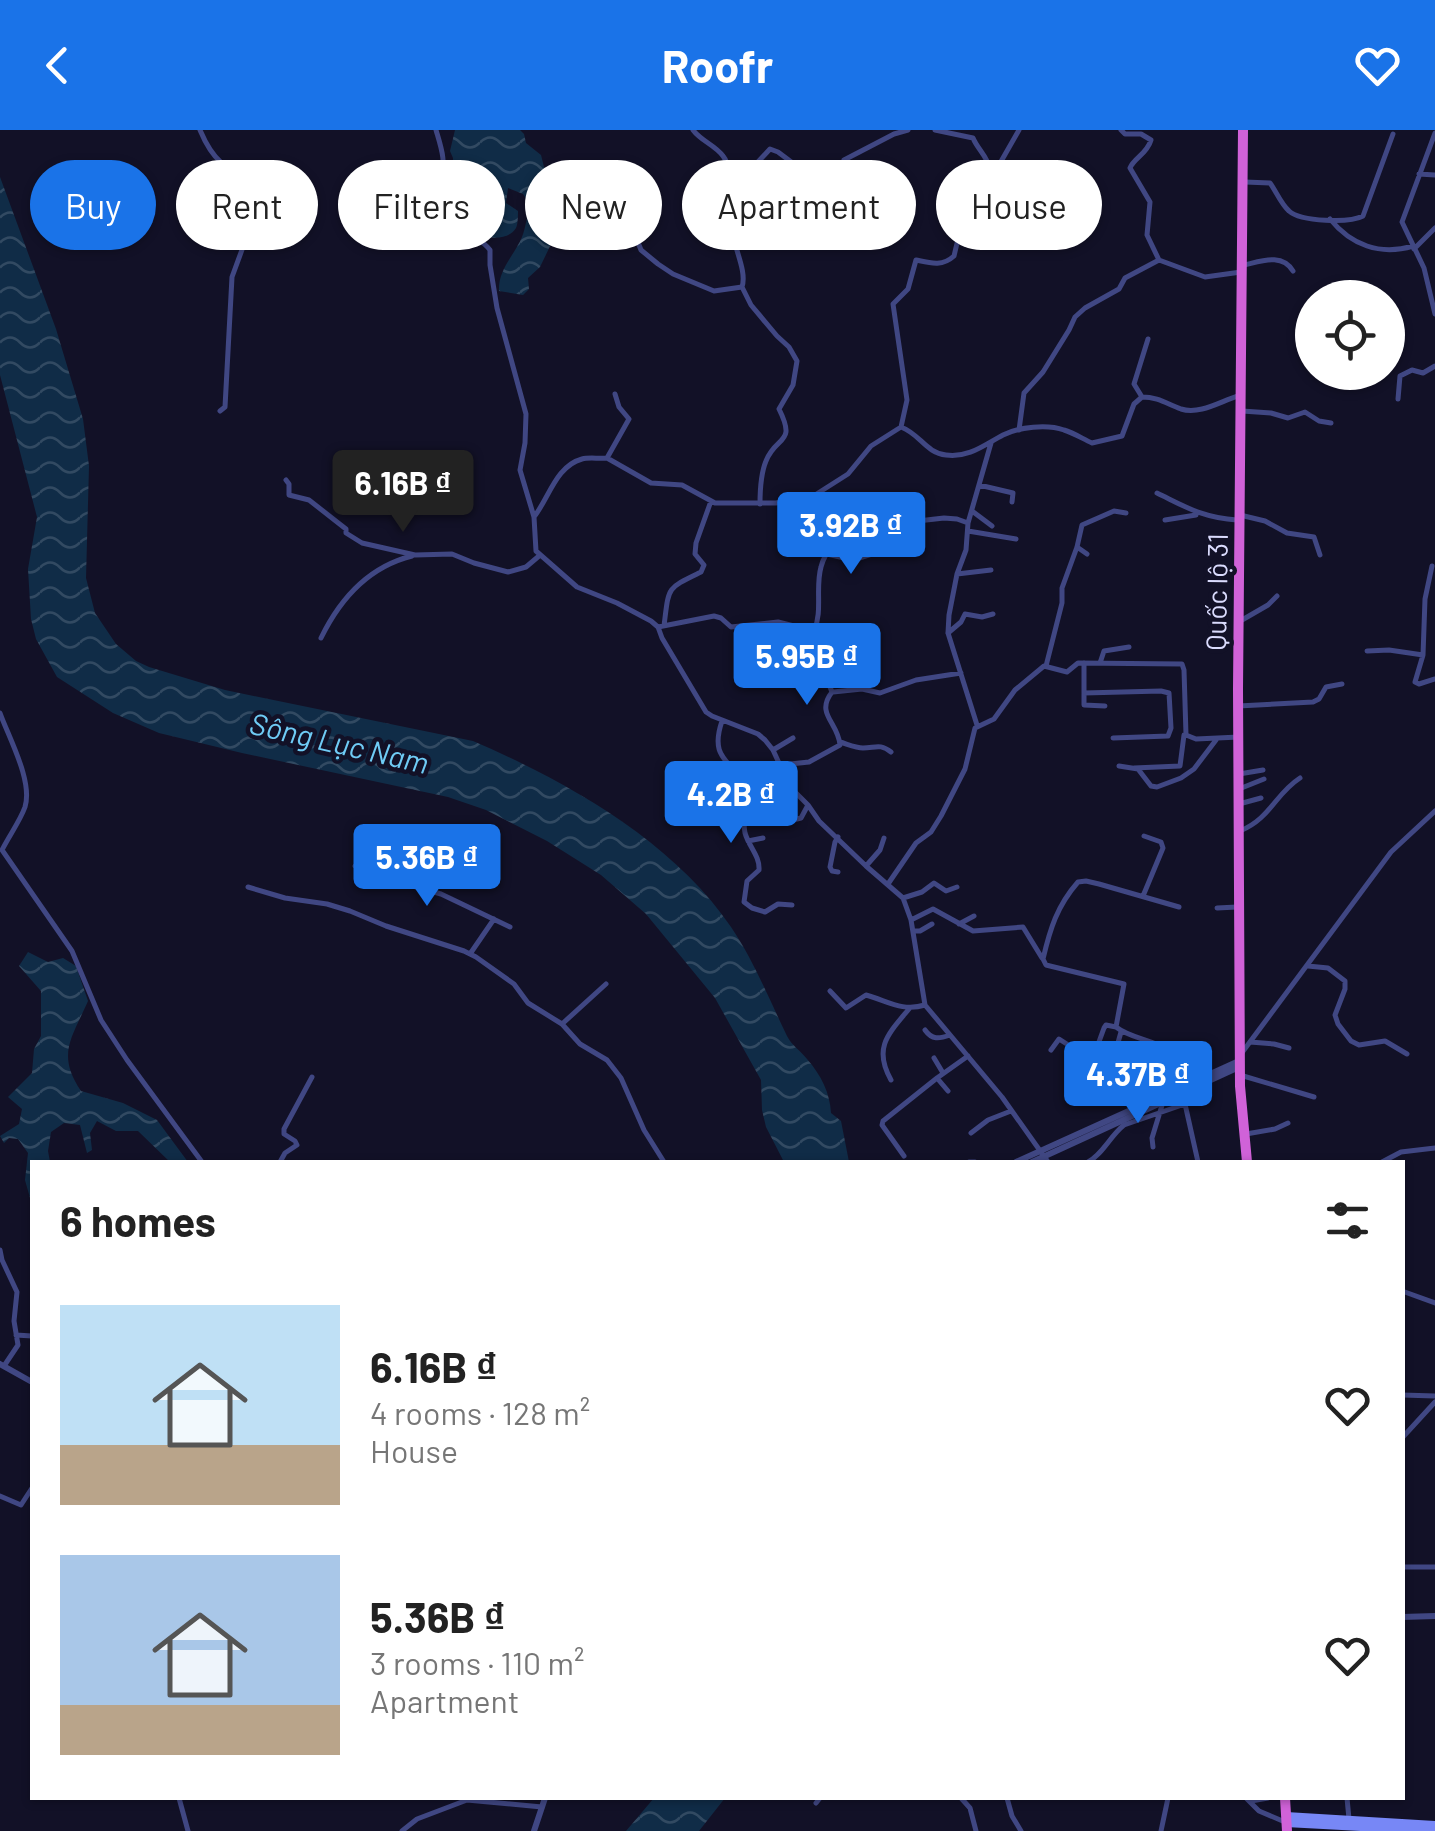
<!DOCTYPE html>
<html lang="en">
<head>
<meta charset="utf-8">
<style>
  :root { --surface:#fff; --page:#f2f2f2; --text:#222; --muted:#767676; --accent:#1a73e8 }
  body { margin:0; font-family:Barlow,sans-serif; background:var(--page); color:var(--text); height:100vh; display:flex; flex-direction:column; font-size:38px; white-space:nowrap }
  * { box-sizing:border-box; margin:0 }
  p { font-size:32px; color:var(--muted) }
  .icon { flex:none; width:55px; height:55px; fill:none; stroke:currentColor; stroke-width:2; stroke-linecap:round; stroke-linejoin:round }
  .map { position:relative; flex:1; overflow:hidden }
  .drawer { position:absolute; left:30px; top:1030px; width:1375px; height:640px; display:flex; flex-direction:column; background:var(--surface); border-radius:0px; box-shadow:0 2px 8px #0004 }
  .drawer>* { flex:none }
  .guide { position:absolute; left:30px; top:30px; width:1375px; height:90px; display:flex; gap:20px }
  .tools { position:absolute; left:1295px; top:150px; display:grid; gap:20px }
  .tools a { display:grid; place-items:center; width:110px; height:110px; border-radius:50%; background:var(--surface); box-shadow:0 2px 8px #0004; font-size:50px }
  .price { position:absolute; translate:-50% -85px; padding:0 22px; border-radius:10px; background:var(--accent); color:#fff; font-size:32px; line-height:65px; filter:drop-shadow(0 2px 5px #0008) }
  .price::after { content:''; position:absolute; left:50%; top:60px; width:30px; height:22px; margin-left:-15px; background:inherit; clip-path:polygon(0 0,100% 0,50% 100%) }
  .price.selected { background:#222; color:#fff }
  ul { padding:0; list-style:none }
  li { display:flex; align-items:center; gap:30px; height:250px; padding:0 30px }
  li span { display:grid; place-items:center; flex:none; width:280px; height:200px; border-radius:0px; color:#555 }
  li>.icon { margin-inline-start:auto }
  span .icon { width:120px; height:120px; fill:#fffc; stroke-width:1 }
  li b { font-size:42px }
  h2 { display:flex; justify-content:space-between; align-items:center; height:120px; padding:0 30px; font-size:42px }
  .chip { padding:0 35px; border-radius:45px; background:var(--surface); box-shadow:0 2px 8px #0004; font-size:35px; line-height:90px }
  .chip.selected { background:var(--accent); color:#fff }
  header { display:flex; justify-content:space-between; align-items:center; height:130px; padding:0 30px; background:var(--accent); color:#fff; font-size:45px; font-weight:700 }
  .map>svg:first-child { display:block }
</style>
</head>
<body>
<header><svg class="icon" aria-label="back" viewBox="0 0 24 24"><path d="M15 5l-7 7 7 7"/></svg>Roofr<svg class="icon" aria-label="heart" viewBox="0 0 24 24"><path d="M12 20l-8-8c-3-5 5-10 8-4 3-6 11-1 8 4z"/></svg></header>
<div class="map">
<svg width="1435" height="1701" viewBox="0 0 1435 1701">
  <defs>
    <pattern id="water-waves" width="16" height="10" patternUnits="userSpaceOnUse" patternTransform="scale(2.5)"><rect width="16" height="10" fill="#102c47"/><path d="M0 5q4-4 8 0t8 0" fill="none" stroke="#324a62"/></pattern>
  </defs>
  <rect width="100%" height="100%" fill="#121127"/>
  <!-- water -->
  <path fill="url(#water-waves)" d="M455,0H520L524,4L526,13L541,25L544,37L556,48L558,56C578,65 575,71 580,90L574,96L562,99L554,108L540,137L528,148L529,159L523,165L499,161C498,139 514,126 522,107C526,97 527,85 530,74L523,64L508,58L506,73L518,81C518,85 518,94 516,98C501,121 453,97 437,86L434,71L453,36V28L450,21Z
    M0,47L56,199L83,289L89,336L86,448L95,483L116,514L136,531L149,537L225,560L473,611C566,651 673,711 731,797C754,831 769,869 787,906C792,916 801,921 807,929C821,945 830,963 831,983L841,991L849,1032H784L766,997L762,980L761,950L715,868L646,784L601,745L547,711L486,680L448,667L242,623L159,603L113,583L57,547L36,509L31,489L28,439L37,387L0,245Z
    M28,822L48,832L63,828L76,836L88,871C72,908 56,924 81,961L123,973L157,990L188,1032H170L138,1001H116L97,991L90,1003L92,1020L87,1023L80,995L64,993L51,1002L48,1021L50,1032H32V1075L25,1050L28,1023L18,1009L9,1008L4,1013L0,1006L19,994L22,979L8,967L32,943L34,919L41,906V861L19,836Z
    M654,1668H725L699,1701H626Z"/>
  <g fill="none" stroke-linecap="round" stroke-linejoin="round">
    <!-- minor -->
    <path stroke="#404783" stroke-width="5" d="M200,0C213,31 225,39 256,51L257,55L243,117L232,147L225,277L220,281
      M436,0C441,17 447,33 440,50C436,62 431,70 431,83C446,102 476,101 490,120V135L497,178L526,284L525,313L520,340L534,387L536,421L577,457L617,473L651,491L658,497L662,508L706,582L712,586L758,604L765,610L773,620L790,657L808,675L819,691L866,736L903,768L911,790L925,875L1002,967L1048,1032
      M935,0L973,8C977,18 988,28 989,37
      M1121,0L1125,4H1141L1151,10C1147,24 1134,28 1130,38L1150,72L1147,105L1159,130
      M1435,3L1402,92L1424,138L1435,184
      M844,30L894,4L908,0
      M1419,44L1435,45
      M1245,52L1270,53C1276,61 1281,74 1289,81C1301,92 1350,93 1363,86L1393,4
      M730,54L742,49L770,19L778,22L798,37L810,36
      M606,75L610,67H620L641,120L658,134L673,144L714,161L742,157C747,142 735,120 733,104C731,86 734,38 723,26C715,15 701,11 693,0
      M1330,89C1351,115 1380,126 1413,116
      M1414,119L1435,98
      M1244,135C1262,131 1282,123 1293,141
      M742,157L751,175L777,206L789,217L797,231L793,255L779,279C797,315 776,305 766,331C761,343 760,361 760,374
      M1142,267L1134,254L1148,209
      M1398,269L1400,246L1412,240L1423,243L1435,236
      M1242,281L1271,283L1288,288L1305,282L1319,291L1331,293
      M901,297L907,270L893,174L908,159L916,130C930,133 942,137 954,126L963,88L988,39L999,35L1019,0
      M1019,300L1024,263L1043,242L1069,200L1075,187L1085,178L1119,159L1125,148L1159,130L1205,147L1241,142
      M607,328L651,353L682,355L715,373H776L815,365L848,344L871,316L901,297C920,304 926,323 946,325C969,328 984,315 1003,305C1019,297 1047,294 1064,300C1074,303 1083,309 1092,313L1122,306L1134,274L1142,267C1158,267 1167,274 1181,279C1200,285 1221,271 1238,266
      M286,350L289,354V365L309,370L346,399V403L362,413L415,425L452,424L474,433L508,442L526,437L539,426
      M979,355L1013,363L1012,372
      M1157,363C1186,377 1203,388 1237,390
      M815,365L839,378L851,392L865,397L944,388L957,389L968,393
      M972,381L992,396
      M1240,385L1265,391L1287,403L1314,407L1320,425
      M534,387C549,368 556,336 582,329C589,327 599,329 607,328L629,289L619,277L615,264
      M1165,390L1196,385
      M968,401L1016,409
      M1077,417L1087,424
      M827,424L853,430L875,423
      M1432,436L1425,469L1423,525L1415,552L1419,554L1435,549
      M957,444L991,440
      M1242,490L1268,475L1277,466
      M664,496C669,456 666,459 701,442L704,435L695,424L696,413L711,371
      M658,497L714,486L721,488L731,497L778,492L814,501C823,481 815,458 821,437C825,419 841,405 847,388
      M948,503L961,492L965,484L982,487L993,484
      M321,508C340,469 368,437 412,426
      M1367,521L1389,520L1423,525
      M1084,533V575L1105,576
      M1100,533L1104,521L1129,517
      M1046,536L1062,473V458L1077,417L1082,395L1114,381L1126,383
      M833,562L862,559L880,563L916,550L961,543
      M1084,563L1161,561L1169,563L1171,598L1168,606L1113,608
      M1238,576L1313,572L1319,569L1326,557L1342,554
      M0,583C9,608 33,651 25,677C20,691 9,706 2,720L72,821L101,890L127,930L202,1032
      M722,591C707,635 739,629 745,663C747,676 742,690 745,703C749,717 760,726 759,740L747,751L744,772L752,778L765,782L778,774L792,775
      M977,595L948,503L949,485L957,444L966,420L968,393L991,313
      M840,612C847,614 856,618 863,618C875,618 880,613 891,622
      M773,620L793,608
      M781,635L809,632L840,615C838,592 815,584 832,562L822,537L814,501
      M1119,636L1138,639L1151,656L1157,657L1181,648L1194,639L1216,610
      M1134,638L1180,636L1184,605
      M1239,644L1263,640
      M1239,659L1264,649
      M746,667L761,668L767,686L793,690L801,688L808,675
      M1239,674L1261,668
      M1240,701C1271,688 1275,664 1300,648
      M838,707L835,712L830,737L832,741L838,742
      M748,711L763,708
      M355,736L375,741L388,749L441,764L510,797
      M866,736L880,720L884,708
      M888,754L916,713L931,702L941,686L965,639L975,598L994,589L1015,560L1044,536L1067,542L1078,533L1182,534L1184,540L1186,605L1196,609L1239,607
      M248,757L285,768L327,774L350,781L386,796L464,821L476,827L514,854L528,873L562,894L580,914L607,930L621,948L644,1000L664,1032
      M1143,766L1163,718L1161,712L1144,706
      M903,768L922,762L934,753L946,761L957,757
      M1217,778L1237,777
      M911,790L933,779L973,801L1023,797L1042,828
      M959,794L974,786
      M913,801H920L932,794
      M470,824L494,789
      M1308,836L1328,838L1345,851V859L1335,885L1338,894L1351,911L1359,915L1385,911L1407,924
      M830,861L846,878L866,865C888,871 902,882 925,875
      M562,894L606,854
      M925,900C932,910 939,909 950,905
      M1250,912L1274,914L1289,918
      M1051,920L1059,909L1073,918L1091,924L1096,920L1104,898L1106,895L1116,897
      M1241,924L1391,722L1435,681
      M934,928L943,943
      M1110,941L1121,902
      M1240,945L1314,967
      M937,948L948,961
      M891,950C873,918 888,904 909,879
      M1164,965L1171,930L1169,921C1153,909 1131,909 1116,897L1124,854L1050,836L1046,835L1043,829C1050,799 1057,776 1078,752L1086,751L1099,754L1179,777
      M971,1003L988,990L1011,981
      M1246,1004L1275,999L1288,993
      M1153,1017L1152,1008L1163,972
      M904,1026L882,995L883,991L937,948L968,926
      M280,1032L285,1023L297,1015L295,1011L284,1004V999L312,947
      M969,1032H975
      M1088,1032C1103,1024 1110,1006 1124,995L1185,974L1198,1032
      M1382,1032L1401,1022L1435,1018
      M0,1120L2,1130L17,1162L14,1191L18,1215L4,1236
      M1402,1161L1435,1173
      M16,1205L32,1206
      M1402,1265L1435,1266
      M1402,1308L1435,1272
      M0,1366L21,1375L32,1358
      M1402,1437H1435
      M179,1668L188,1701
      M961,1668L970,1678L976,1701
      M1007,1668L1012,1686L1021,1701
      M1246,1668L1259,1681L1285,1692
      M1347,1668L1349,1689
      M1251,1671L1268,1668
      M816,1673L820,1668
      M402,1701L417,1689L467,1670L542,1677
      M1161,1701L1168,1668"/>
    <!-- tertiary -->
    <path stroke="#404783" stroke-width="6" d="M1016,1032L1239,931
      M1032,1032L1239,937
      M0,1234L32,1252
      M1402,1487L1435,1486
      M534,1701L545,1668"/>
    <!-- secondary -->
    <path stroke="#7787f6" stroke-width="8" d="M1286,1686L1435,1695
      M1286,1693L1435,1701"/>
    <!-- trunk -->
    <path stroke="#d062d8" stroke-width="10" d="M1243,0L1238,559L1240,956L1247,1032
      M1285,1668L1287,1701"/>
  </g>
  <g text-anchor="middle" stroke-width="9" stroke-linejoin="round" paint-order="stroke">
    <!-- street labels -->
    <g font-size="28" fill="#dadbfd" stroke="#121127">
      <text transform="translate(1217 462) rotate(-89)" y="10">Quốc lộ 31</text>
    </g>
    <!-- water labels -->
    <g font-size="30" font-style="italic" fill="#6fcbf5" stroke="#121127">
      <text transform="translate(339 614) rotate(13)" y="10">Sông Lục Nam</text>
    </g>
  </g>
</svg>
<div class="tools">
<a><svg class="icon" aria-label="locate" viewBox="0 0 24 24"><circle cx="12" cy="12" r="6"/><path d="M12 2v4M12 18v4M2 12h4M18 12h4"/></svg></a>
</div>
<b class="price selected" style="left:403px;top:405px">6.16B ₫</b>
<b class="price" style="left:851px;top:447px">3.92B ₫</b>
<b class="price" style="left:807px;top:578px">5.95B ₫</b>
<b class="price" style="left:731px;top:716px">4.2B ₫</b>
<b class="price" style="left:427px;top:779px">5.36B ₫</b>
<b class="price" style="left:1138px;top:996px">4.37B ₫</b>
<div class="guide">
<a class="chip selected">Buy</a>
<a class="chip">Rent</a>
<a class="chip">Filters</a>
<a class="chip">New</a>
<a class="chip">Apartment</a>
<a class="chip">House</a>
</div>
<section class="drawer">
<h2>6 homes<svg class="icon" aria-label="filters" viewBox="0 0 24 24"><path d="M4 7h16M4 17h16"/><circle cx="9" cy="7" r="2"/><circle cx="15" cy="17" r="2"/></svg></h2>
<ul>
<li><span style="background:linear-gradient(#bfe0f5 70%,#b9a48a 0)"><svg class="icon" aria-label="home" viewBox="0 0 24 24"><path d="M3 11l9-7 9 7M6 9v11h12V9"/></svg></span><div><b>6.16B ₫</b><p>4 rooms · 128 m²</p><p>House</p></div><svg class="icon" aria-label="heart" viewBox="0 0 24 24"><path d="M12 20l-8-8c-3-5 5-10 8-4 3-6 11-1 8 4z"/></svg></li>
<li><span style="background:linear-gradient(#a9c7e8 75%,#b9a48a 0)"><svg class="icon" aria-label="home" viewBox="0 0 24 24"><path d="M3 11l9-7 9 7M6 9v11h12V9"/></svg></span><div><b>5.36B ₫</b><p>3 rooms · 110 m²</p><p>Apartment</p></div><svg class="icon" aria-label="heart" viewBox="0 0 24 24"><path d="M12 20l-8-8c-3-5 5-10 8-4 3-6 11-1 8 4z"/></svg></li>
</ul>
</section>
</div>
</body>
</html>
